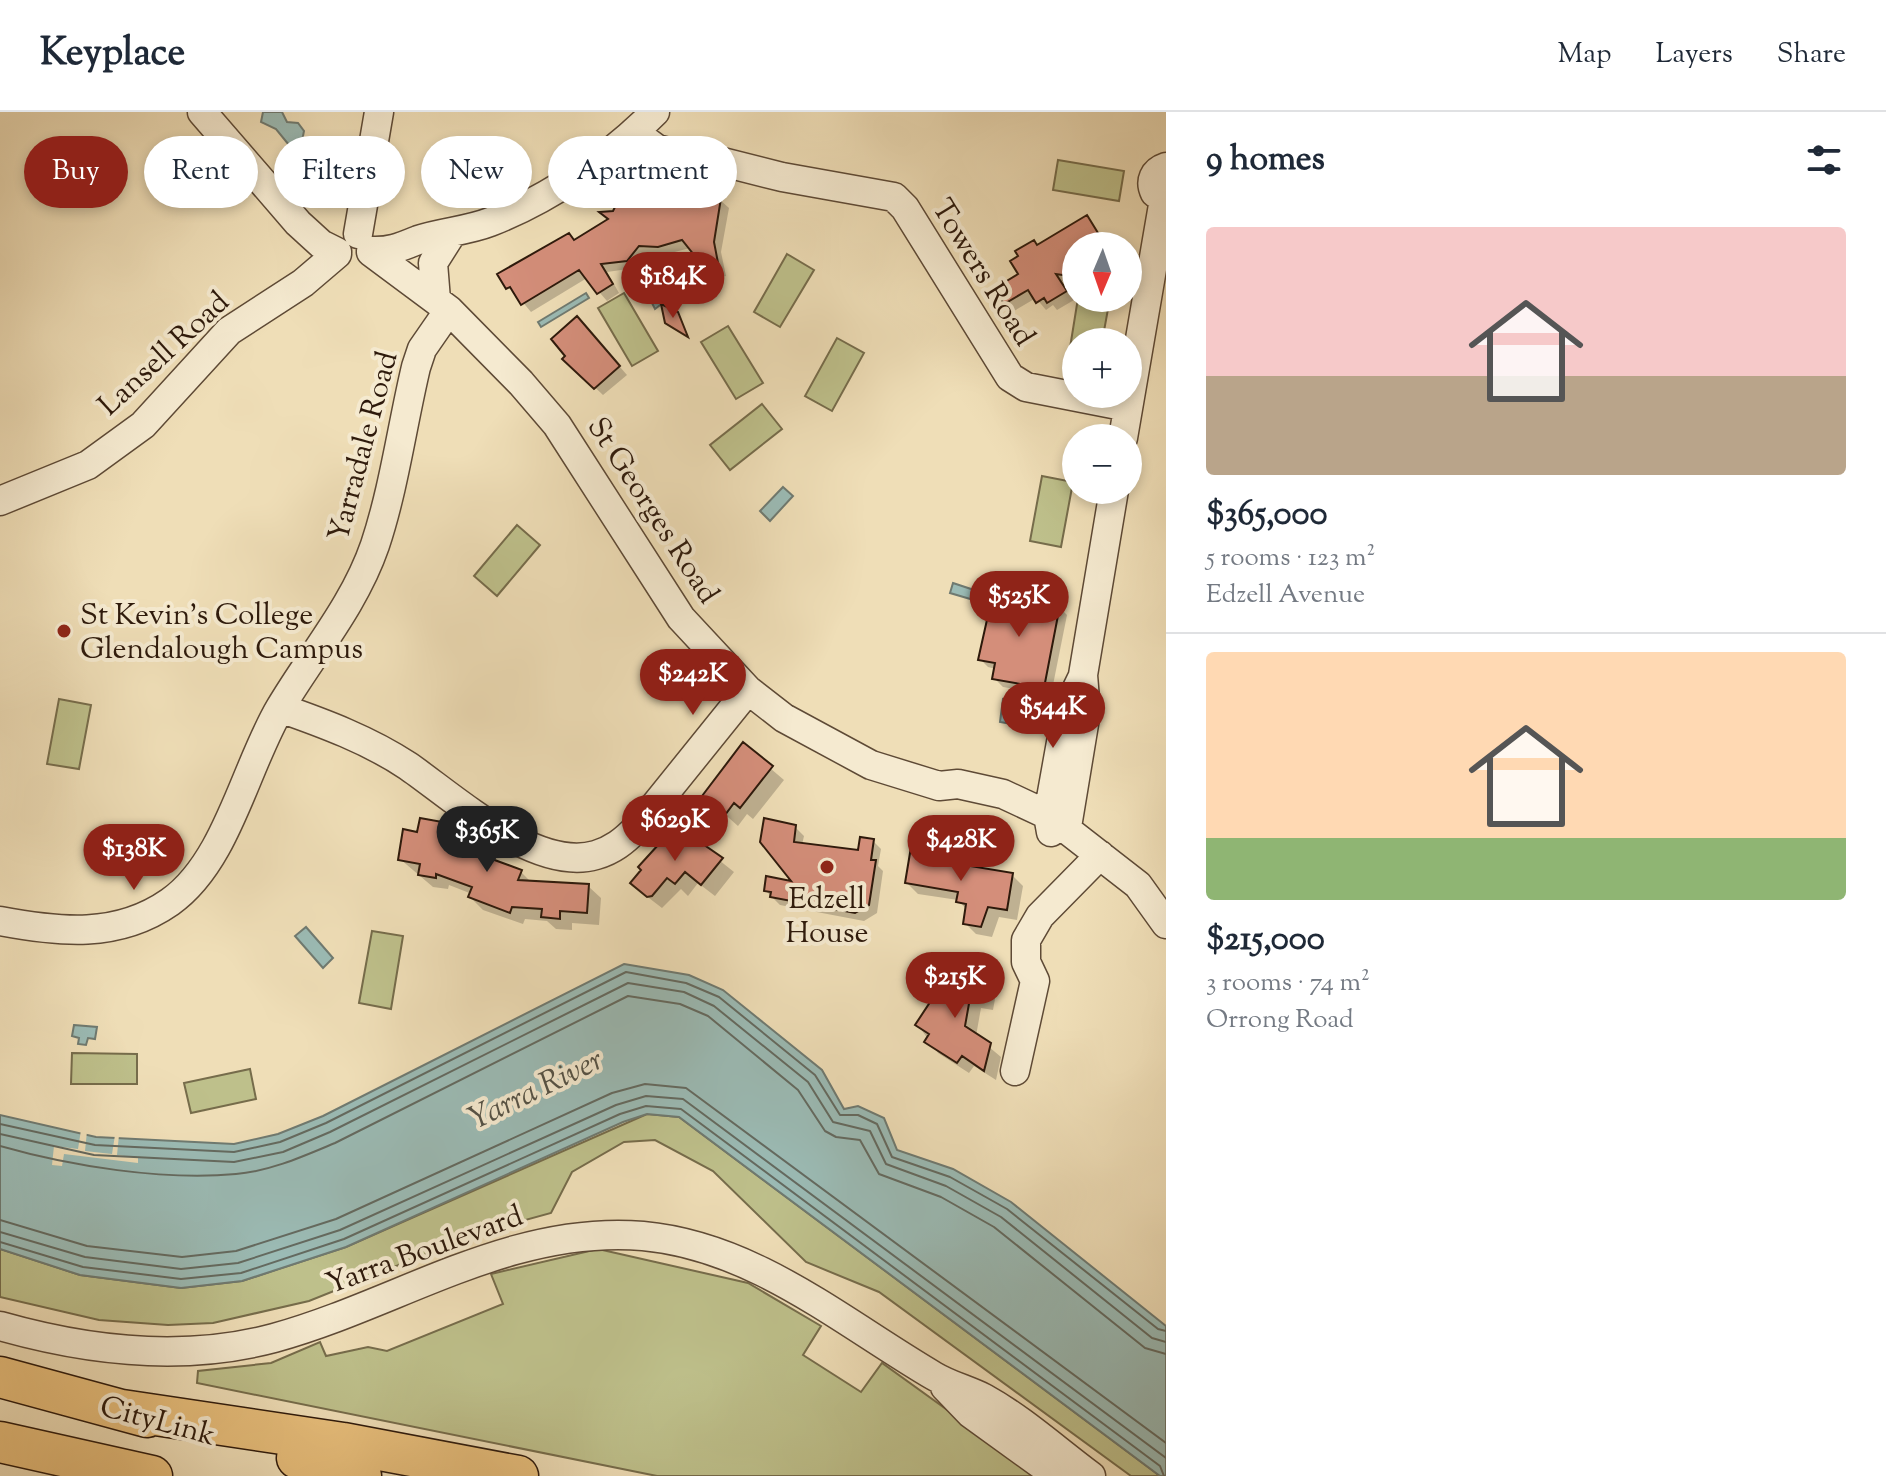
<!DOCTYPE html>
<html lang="en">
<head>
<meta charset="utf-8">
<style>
  :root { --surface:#fff; --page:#f2f2f3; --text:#1f2937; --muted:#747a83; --line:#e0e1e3; --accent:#8f2418 }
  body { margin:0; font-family:"Sorts Mill Goudy",serif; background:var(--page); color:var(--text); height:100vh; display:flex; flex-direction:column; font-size:30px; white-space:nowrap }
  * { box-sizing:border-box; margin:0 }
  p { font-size:26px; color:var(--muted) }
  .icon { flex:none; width:44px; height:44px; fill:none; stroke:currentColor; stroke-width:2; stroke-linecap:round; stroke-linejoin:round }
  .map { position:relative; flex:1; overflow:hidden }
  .panel { display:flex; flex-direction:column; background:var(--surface); width:720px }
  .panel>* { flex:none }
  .banner { position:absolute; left:24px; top:24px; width:760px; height:72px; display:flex; gap:16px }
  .needle { width:52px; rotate:182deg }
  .fabs { position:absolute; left:1062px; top:120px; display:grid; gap:16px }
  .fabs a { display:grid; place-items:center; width:80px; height:80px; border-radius:50%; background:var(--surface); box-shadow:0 4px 12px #0003; font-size:40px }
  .price { position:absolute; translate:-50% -68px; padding:0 18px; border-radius:28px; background:var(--accent); color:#fff; font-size:26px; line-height:52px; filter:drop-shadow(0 2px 4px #0008) }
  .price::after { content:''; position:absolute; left:50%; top:48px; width:24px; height:18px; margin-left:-12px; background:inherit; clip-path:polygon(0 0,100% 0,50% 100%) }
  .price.on { background:#222; color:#fff }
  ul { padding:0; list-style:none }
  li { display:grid; align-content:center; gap:16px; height:424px; padding:0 40px }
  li+li { border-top:2px solid var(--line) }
  li span { display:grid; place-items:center; height:248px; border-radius:8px; color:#555 }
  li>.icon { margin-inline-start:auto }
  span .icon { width:144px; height:144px; fill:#fffc; stroke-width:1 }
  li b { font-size:34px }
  h2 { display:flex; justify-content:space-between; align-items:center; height:96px; padding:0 40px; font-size:34px }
  .pill { padding:0 28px; border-radius:36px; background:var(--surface); box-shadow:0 4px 12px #0003; font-size:28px; line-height:72px }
  .pill.on { background:var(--accent); color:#fff }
  header { display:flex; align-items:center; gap:48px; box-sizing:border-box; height:112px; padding:0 40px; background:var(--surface); border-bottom:2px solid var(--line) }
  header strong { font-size:38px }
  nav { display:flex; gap:44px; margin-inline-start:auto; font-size:28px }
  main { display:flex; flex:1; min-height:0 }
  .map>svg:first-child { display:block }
</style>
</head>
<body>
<header>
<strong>Keyplace</strong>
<nav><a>Map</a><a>Layers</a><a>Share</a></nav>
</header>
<main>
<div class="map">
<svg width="1166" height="1364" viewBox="0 0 1166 1364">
  <rect width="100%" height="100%" fill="#efdeb7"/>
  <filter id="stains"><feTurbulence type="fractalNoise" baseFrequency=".0025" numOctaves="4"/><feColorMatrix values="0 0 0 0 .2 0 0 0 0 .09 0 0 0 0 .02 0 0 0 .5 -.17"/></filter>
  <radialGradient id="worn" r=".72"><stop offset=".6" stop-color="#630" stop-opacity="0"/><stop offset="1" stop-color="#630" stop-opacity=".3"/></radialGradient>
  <!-- green -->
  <path fill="#bec08b" stroke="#766c4b" stroke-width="2" d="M1058,48L1124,59L1119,89L1053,78Z
    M787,142L814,158L780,215L754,200Z
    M624,181L658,239L632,254L598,196Z
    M1078,186H1110L1102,230H1076V243L1069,242Z
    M728,214L763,271L736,287L701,230Z
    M837,226L864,241L832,299L805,284Z
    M762,292L782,317L730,358L710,333Z
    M1042,364L1073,370L1061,435L1030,429Z
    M517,413L540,433L497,484L474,464Z
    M59,587L91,593L79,657L47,652Z
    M372,819L403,824L391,897L359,891Z
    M72,941L137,942V972H71Z
    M250,957L256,987L191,1001L184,971Z
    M647,1002L679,1005L1160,1364H1131L879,1180L806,1150L713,1059L655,1028L624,1030L572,1060L551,1101L481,1120L309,1189L213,1211L168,1213L99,1208L0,1185V1137L80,1163L181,1176L242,1169L346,1135Z
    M598,1137L748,1171L821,1214L803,1243L861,1280L882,1251L1039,1364H657L197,1271L198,1259L271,1251L320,1230L326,1244L368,1235L387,1239L503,1192L491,1162Z"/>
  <!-- water -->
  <path fill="#9bbbb5" stroke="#6f7a71" stroke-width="2" d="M263,0H282L287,10L298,11L304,19L302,29L289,33L276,17L261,10Z
    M644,166L668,187L655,197L641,169Z
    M586,181L589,186L541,215L538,210Z
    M783,375L793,384L770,409L760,399Z
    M953,471L980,480L977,489L950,481Z
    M1003,587L1027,591L1023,614L1000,610Z
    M306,815L333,846L323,856L295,824Z
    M624,852L689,863L723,878L822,958L844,997L858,994L884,1006L897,1038L953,1057L1011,1090L1166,1214V1364H1160L679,1005L647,1002L623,1010L346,1135L242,1169L181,1176L80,1163L0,1137V1003L96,1025L234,1032L278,1022L323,1004Z
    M74,913L97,915L95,927L88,926L86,933L78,932L79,926L72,924Z"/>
  <!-- pier -->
  <path fill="#efdeb7" d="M81,1018L87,1019L85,1039L112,1042L115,1023H119L117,1043L138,1046V1051L64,1042L62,1054L52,1053L54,1034L78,1037Z"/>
  <!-- shadow -->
  <path fill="#0003" d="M669,67L686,74L696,85L720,88L729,96L721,140L726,164L710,168L702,160L690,136L667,142L647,141L635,156L607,160L619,181L607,189L587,166L531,200L500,163L575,130Z
    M1087,105L1107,134H1076V171L1061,169L1074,188L1057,198L1053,193L1046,198L1036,186L1014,199L1006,191L1038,134Z
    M585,215L627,263L603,283L565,247Z
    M1059,495L1067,503L1051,583L1003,575L994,566L996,557L988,555L980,547Z
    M743,633L784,668L753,707L747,702L738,714L704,684Z
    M447,712L470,742L521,760L532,771L588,774L601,786L599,813L572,811V818L556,817L547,809L525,807L523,812L483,798L470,785L472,782L449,773L448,777L433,775L400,747L419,722Z
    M795,715L804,724L802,733L860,740L873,729L881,737L878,754L883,759L877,801L864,809L780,793L766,779L796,772L762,730Z
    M685,721L734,760L715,784L698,771L688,784L681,777L662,796L645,783Z
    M947,743L958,754L1012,763L1023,774L1017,808L999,805L992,825L976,822L965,811L967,798L958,788L918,782L907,771Z
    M986,864L997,876L993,898L981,896L976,924L1001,945L996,968L974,954L969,961L938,941L918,913L969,872Z"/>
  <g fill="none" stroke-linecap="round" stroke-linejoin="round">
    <!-- shore -->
    <path stroke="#646a60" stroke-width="2" d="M0,1012L95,1033L234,1040L280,1030L326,1011L626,860L686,871L719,885L815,963L840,1003H858L877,1012L892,1045L950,1065L1007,1097L1158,1217L1166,1219
      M0,1022L94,1043L234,1050L283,1040L330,1020L628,871L684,880L714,894L808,970L833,1010L870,1019L886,1052L946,1074L1001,1105L1152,1226L1166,1230
      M0,1034C70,1054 164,1069 236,1062C271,1059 304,1044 335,1031L628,884L680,892L708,904L798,978L825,1019L836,1025L860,1028L879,1062L941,1085L994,1115L1145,1236L1166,1242
      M0,1108L87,1134L182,1145L236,1139L336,1107L612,981L645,972L686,976L1166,1331
      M0,1120L85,1145L181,1157L238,1151L340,1118L616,993L646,984L683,987L1166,1346
      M0,1130L83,1155L181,1167L241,1161L344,1127L620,1002L646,994L681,997L1160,1354L1164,1364"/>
  </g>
  <!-- building -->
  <path fill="#d48e7a" stroke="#2d190b" stroke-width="2" d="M649,64L676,67L695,82L721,86L714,130L719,156L700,161L694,143L682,128L658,135L639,134L627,149L601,152L613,172L597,182L579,158L521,193L510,175L506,177L497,162L569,121L574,128L608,107L599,100L613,99L623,79Z
    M1087,103L1106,134H1076V165L1056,162L1067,179L1047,191L1044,186L1036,191L1028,178L1004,192L995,176L1018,162L1010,149L1018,144L1015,139L1034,128L1037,133Z
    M661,192L678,200L688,225L665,211Z
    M577,204L620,254L594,277L562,247L565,244L551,227Z
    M993,481L1060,493L1044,576L992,567L995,551L978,548Z
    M743,630L773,654L740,696L734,691L725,703L702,684Z
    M420,706L448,711L447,719L455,720L457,726L456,734L522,758L518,768L589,772L587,801L560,799V807L541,805L542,797L512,795L510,801L468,785L472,775L436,762V766L418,763L420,752L398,748L403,717L417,720Z
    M764,706L796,713L794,730L858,738L860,725L874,727L871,748H876L869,793L855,801L770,785L771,780L764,779L766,764L791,769L760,730Z
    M684,719L723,746L701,773L685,760L675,772L667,766L652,784L647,785L630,771L641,758L638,755L669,721L677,728Z
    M911,735L948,741L946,750L1013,761L1007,798L988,795L981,815L963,812L966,792L956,790L958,780L905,771Z
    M969,859L987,862L982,888L970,886L965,914L991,931L984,959L962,944L957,951L924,930L929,922L915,913L936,881L939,865L967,869Z"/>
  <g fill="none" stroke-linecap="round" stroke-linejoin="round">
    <defs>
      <path id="minor" d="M202,0L298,111L321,132L337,140
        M634,20L657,37L669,40L687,41L782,65L894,85L905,96L1010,265L1026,275L1128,295
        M1166,55C1154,59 1149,69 1155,81L1166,88
        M358,122L379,0
        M371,139C390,140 401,135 418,128C442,120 467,119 490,110C549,87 611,45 655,0
        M371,140L449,198L521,271L557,313L681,506L748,578L784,606L871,653L939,674L958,672L1003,682L1048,703L1138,773L1166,812
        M436,188L433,151L452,121
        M1123,326L1164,87
        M0,389L88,353L143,313L229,219L303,171L337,142
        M280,596C323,611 369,628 408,654C453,685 536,761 596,743C613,738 624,729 636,717L748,578
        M1067,715L1086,600L1083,563L1114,378
        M1051,720L1048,703L1067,597L1083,564
        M0,809C59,820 117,827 170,790C227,750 245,655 280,596C312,542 354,494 375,433C394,376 402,314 416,255L422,237L449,198
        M1015,959L1035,869L1026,850V828L1040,804L1100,743
        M0,1214C88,1239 184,1250 274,1226C398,1192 509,1113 643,1124C754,1134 842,1210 934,1264C949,1273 968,1278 984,1286C1022,1307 1056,1338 1091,1364
        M945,1275L971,1302L1057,1364"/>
      <path id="highway" d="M0,1265L147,1305
        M122,1298L343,1331L518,1364
        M0,1330L152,1364
        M297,1346L361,1364"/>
    </defs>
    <!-- minor casing -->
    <use href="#minor" stroke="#5e4a36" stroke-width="31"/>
    <!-- highway casing -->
    <use href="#highway" stroke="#2d190b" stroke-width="43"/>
    <!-- minor -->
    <use href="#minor" stroke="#f5ead0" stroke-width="28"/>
    <!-- highway -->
    <use href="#highway" stroke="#e8bf7c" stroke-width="40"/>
  </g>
  <!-- markers -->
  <g fill="#8f2418" stroke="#f5ead0" stroke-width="3">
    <circle cx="64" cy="519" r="8"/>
    <circle cx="827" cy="755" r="8"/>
  </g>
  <g text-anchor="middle" stroke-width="8" stroke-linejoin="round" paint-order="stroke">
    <!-- street labels -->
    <g font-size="30" fill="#2d190b" stroke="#f5ead0">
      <text transform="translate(984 160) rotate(58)" y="10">Towers Road</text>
      <text transform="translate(163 241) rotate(-43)" y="10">Lansell Road</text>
      <text transform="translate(362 334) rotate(-75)" y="10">Yarradale Road</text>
      <text transform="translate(654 398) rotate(57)" y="10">St Georges Road</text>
      <text transform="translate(424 1137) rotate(-20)" y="10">Yarra Boulevard</text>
      <text transform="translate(158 1308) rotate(15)" y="10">CityLink</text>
    </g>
    <!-- poi labels -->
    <g font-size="30" fill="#2d190b" stroke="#f5ead0" text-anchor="start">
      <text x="80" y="512">St Kevin's College<tspan x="80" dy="34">Glendalough Campus</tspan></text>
      <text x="827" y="796" text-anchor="middle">Edzell<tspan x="827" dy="34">House</tspan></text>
    </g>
    <!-- water labels -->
    <g font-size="32" font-style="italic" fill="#545246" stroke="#f5ead0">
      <text transform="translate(535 976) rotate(-26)" y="11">Yarra River</text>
    </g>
  </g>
  <rect width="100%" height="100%" filter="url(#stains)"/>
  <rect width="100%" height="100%" fill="url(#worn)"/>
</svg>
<div class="fabs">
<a><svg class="needle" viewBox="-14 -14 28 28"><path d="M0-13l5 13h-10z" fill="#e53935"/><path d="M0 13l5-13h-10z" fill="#747a83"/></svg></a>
<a>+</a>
<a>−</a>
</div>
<b class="price" style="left:673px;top:208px">$184K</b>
<b class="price" style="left:1019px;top:527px">$525K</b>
<b class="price" style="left:693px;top:605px">$242K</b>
<b class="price" style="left:1053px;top:638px">$544K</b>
<b class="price" style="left:675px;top:751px">$629K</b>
<b class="price on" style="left:487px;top:762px">$365K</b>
<b class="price" style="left:961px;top:771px">$428K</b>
<b class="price" style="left:134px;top:780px">$138K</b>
<b class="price" style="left:955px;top:908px">$215K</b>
<div class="banner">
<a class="pill on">Buy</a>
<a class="pill">Rent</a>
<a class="pill">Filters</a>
<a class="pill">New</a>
<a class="pill">Apartment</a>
</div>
</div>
<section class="panel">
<h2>9 homes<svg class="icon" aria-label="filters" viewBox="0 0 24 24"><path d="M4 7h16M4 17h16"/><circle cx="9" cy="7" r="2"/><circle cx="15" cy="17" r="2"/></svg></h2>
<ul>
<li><span style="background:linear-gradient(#f6c9c9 60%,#b9a48a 0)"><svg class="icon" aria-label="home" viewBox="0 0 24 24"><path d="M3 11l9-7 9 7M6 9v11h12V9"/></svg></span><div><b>$365,000</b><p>5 rooms · 123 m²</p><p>Edzell Avenue</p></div></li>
<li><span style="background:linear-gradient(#ffd9b3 75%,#8fb573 0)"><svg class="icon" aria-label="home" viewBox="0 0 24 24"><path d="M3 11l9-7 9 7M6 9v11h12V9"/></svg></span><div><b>$215,000</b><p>3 rooms · 74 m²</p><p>Orrong Road</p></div></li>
</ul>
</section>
</main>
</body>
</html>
